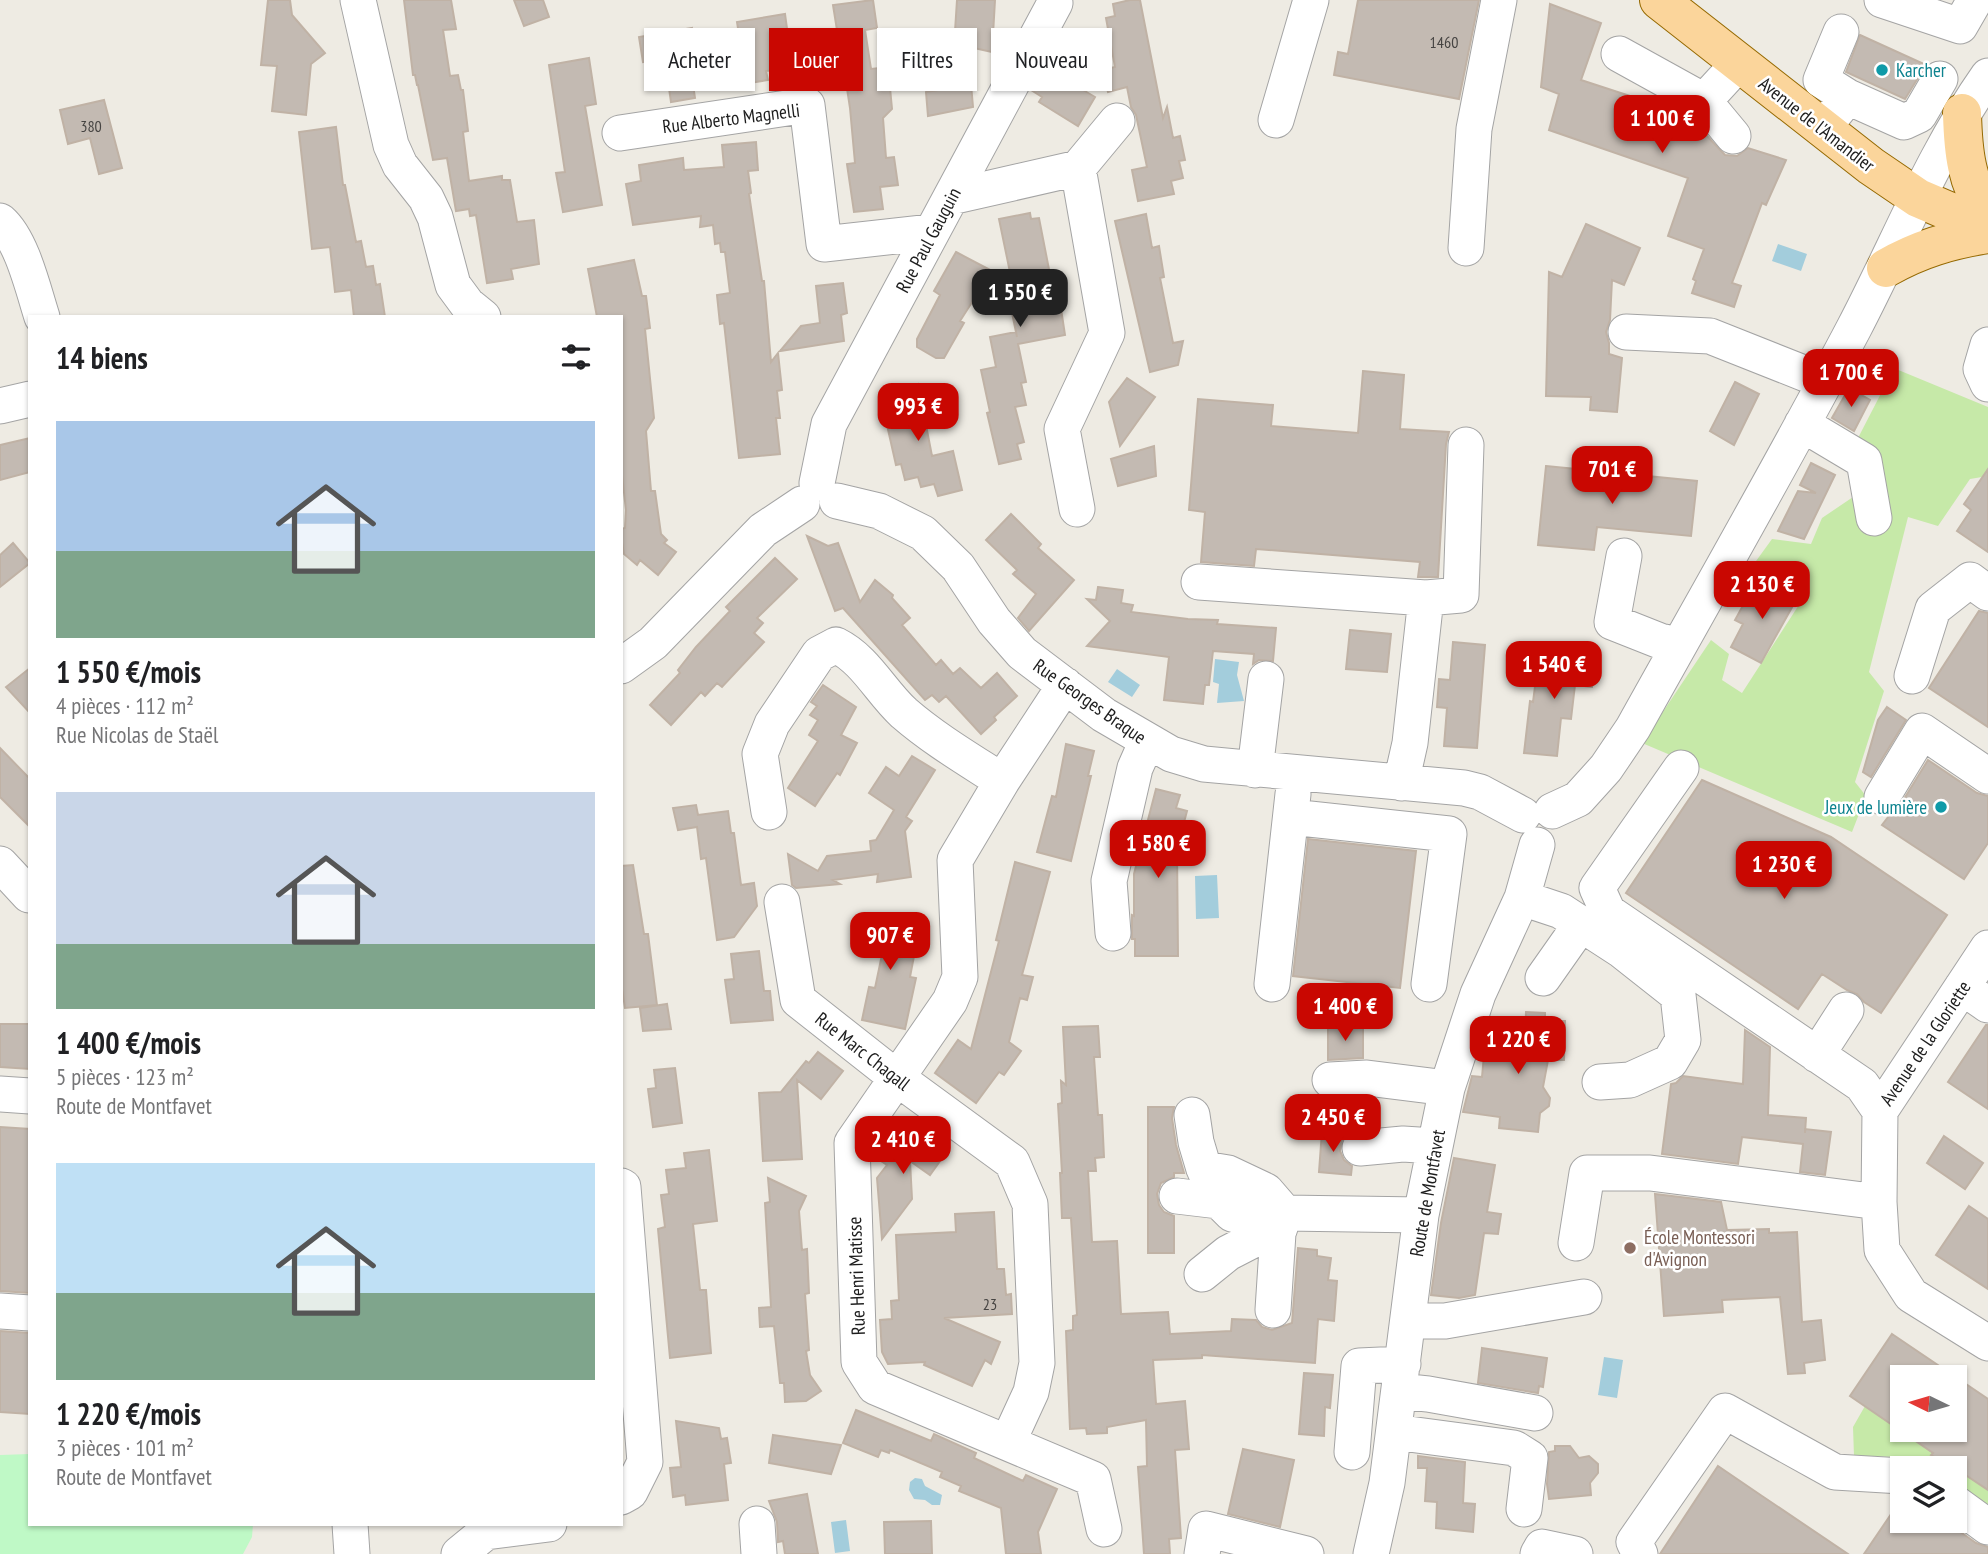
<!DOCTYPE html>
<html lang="fr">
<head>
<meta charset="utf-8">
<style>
  :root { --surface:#fff; --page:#f6f6f6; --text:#202124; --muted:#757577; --accent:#c90701 }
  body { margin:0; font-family:"PT Sans Narrow",sans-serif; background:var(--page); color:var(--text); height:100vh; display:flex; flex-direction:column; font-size:26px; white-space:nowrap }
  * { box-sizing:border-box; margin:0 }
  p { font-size:23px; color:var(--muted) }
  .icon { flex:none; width:38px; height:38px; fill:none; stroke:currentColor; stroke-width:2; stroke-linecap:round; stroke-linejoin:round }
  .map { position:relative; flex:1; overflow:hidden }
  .panel { position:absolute; left:28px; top:315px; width:595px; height:1211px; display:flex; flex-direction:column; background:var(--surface); border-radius:0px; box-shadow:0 2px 5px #0004 }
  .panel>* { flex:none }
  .guide { position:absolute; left:644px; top:28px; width:665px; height:63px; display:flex; gap:14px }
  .needle { width:46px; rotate:275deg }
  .fabs { position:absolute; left:1890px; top:1365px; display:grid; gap:14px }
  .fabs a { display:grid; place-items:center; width:77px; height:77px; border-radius:0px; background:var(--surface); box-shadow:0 2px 5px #0004; font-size:35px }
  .price { position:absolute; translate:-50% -60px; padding:0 16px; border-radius:14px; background:var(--accent); color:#fff; font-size:23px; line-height:46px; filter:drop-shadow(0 2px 4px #0008) }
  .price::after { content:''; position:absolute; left:50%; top:42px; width:21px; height:16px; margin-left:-10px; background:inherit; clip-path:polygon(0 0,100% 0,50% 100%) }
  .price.selected { background:#222; color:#fff }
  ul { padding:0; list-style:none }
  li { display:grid; align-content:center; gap:14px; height:371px; padding:0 28px }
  li span { display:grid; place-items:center; height:217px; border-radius:0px; color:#555 }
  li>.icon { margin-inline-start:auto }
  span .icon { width:126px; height:126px; fill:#fffc; stroke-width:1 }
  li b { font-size:30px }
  h2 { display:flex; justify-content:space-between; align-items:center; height:84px; padding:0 28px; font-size:30px }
  .tag { padding:0 24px; border-radius:0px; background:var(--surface); box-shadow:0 2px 5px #0004; font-size:24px; line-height:63px }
  .tag.selected { background:var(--accent); color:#fff }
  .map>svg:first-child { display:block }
</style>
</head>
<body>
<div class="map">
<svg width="1988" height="1554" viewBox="0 0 1988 1554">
  <rect width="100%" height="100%" fill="#eeebe3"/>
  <!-- grass -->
  <path fill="#c6e9a8" d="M1879,362L1988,407V481L1982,477L1970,479L1938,526L1908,517L1869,672L1884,691L1855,782L1866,796L1852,832L1642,743L1711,640L1729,654L1722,680L1742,693L1804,597L1751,568L1772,539L1811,544L1822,518L1856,495L1858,438L1890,376Z
    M1865,1406L1943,1459L1942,1462L1947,1465L1949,1464L1988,1490V1514L1955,1492V1468H1919L1901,1457L1854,1456L1853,1427Z"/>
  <!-- park -->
  <path fill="#bff9c6" d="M30,1454V1524H253L252,1537L243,1554H0V1455Z"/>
  <!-- water -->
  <path fill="#a3cddc" d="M1778,244L1807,254L1801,271L1772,261Z
    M1215,659L1239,662L1237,675L1244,701L1217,703L1219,684L1213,682Z
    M1117,669L1140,685L1132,697L1108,682Z
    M1217,875L1219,918L1196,919L1195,876Z
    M1604,1357L1623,1360L1617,1398L1598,1395Z
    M915,1478L922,1479L925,1486L942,1495L940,1505H932L925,1500L914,1499L909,1490L910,1482Z
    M846,1520L850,1551L835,1553L831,1522Z"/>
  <!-- building -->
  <path fill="#c3bab2" stroke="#c0b2a5" stroke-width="2" fill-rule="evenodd" d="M268,0H290L292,15L325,53L311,64L306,115L272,111L277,66L261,65Z
    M404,0H451L456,29L443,30L450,76L458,75L461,90H463L468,131L463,132L469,181L502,176V180H510L517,222L534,220L539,264L511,269L513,279L487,283L476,215L470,216L469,209L456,211L447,158L433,160L418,85H417L415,75H413Z
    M514,0H543L549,17L524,26Z
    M873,0L877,28L865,30L871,69L888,67L892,109L883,118L886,158L894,157L898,185L880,187L883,209L854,212L847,164L855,163L850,108L843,62H841L840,54L791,61L792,68L766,71L768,80L736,85L735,80L693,85L695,98L671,102L666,67L658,69L657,60L643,62L639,37L692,28L698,64L743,59L737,22L785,14L788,36L837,30L833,5Z
    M957,0H995L992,52L974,48L970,73L973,107L928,116L926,92L939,90L937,72L942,45L954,47Z
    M1130,0H1140L1163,118L1167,107L1173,138L1180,136L1185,160L1179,161L1183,178L1171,181L1174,194L1138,201L1132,170L1147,167L1136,115L1131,107L1127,87L1108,92L1102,70L1115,67L1106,18L1115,16L1113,4Z
    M1358,0H1479L1459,99L1334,75L1338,52L1348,54Z
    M1550,4L1601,23L1581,80L1679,112L1680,128L1707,136L1725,155L1737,156L1748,148L1786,160L1766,205L1762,203L1732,283L1741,286L1734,307L1692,293L1696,281L1693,279L1704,249L1668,236L1688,178L1549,130L1559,94L1541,87Z
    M1860,35L1926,65L1905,99L1846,72Z
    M589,58L596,104L585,106L602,205L563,212L556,173L565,172L549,65Z
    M1044,67L1095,97L1078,126L1039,102L1042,97L1031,90Z
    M104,100L122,168L99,174L90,138L68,144L60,110Z
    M336,127L343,185H345L356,242L361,241L366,267L373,266L376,285L380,284L385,317H354L351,290L335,292L330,247L312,249L299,132Z
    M756,142L758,170L748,171L751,193L749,194L762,281H764L771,362L778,353L782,390L777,391L780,418H776L780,454L739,458L724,323L720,324L717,295L730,293L725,252H721L720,243L715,244L713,225L700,227L701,216L633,225L626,184L641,181L639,165L683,158L684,170L724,167L722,145Z
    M1030,213L1031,219L1039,218L1053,290L1058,289L1065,335L1018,344L1026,382L1021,383L1026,405L1015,407L1024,442L1017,444L1021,459L999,464L987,413L990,412L981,370L996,367L990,337L1016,332L1017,337L1005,279L1012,282L999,219Z
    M1146,214L1152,248L1159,246L1164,277L1160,278L1173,343L1183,341L1178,365L1150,372L1115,221Z
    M1586,224L1640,248L1624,285L1612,280L1610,320L1606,332L1609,343V354L1622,358L1617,412L1590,410L1591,397L1546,396L1549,272L1562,277Z
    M956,252L992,271L960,321L964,323L944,358H936L917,347V339L940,295L934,291Z
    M634,260L642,296H646L650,328L645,329L654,418L646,431L651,491H655L661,534L667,540L664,543L676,552L658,575L640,560L637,565L624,554L621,536V529L625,528L626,510L621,466V317H597L588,269Z
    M843,283L847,313L841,315L844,341L780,351L801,326L820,323L816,286Z
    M1363,371L1404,375L1400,429L1449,432L1446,444L1438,577H1418L1420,562L1256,549L1254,566L1201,562L1205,512L1189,510L1198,399L1273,405L1271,426L1358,433Z
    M1127,378L1155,397L1120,446L1109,402Z
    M1735,382L1759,394L1734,445L1710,431Z
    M918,384L932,456L953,451L962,490L938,496L934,484L921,487L918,477L905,480L901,464L896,465L885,416L891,415L885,391Z
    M1849,388L1870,400L1854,431L1832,418Z
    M30,438V472L0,480V445Z
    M1154,446L1156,476L1118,486L1111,459Z
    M1811,463L1835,475L1804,539L1778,531L1798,491L1816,493L1800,485Z
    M1546,466L1697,481L1691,536L1597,527L1594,550L1538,545Z
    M1988,469V552L1957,531L1971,510L1964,504Z
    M1011,514L1041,544L1038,548L1074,580L1029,631L1018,618L1036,594L1013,574L1017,570L986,540Z
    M807,536L828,546L838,543L860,602L875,580L893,595L892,598L910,618L902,625L936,665L941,660L953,674L960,668L981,688L997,673L1017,696L994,717L996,720L981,734L946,696L939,702L932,695L925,700L843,608L835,611Z
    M13,543L30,563L0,587V555Z
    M775,558L797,579L757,618L763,623L754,633L764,642L722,687L717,683L705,696L701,692L671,725L650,705L680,673L678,670L696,647L730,611L726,607Z
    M1766,582L1796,600L1761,663L1731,647L1743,624L1735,620L1751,591L1758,595Z
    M1098,587L1123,590L1121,603L1133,605L1131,612L1188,619L1218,620L1217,624L1276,628L1273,661L1259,660L1253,664L1254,654L1213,651L1209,685H1205L1203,704L1164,700L1169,657L1087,646L1110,621L1087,599L1096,600Z
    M1979,611L1988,613V727L1929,688Z
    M1350,630L1391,634L1387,672L1346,669Z
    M1453,642L1485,645L1477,748L1444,746L1447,708L1437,707L1439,679L1450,680Z
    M1539,656L1595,662L1592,687L1575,685L1571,719L1561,718L1557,756L1524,753L1530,701L1533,702Z
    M30,668V713L6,687Z
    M823,685L856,707L841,735L857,743L840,775L837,773L815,806L788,788L818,741L809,735L818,720L810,715L817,706L811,702Z
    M1887,707L1906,720L1871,777L1863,772L1878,720Z
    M1066,744L1094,751L1088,776H1091L1071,861L1037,852L1052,796L1056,797Z
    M0,748L30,779V827L0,797Z
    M912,756L935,770L906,817L912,821L905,831L911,877L877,882L878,874L833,880L840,884L796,888L792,885L788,854L818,871L827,856L871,851L870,841L876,840L894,810L869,793L886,767L899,776Z
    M1928,760L1977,793L1988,796V843L1964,879L1882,825L1889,816L1899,807Z
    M1702,780L1831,837L1947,915L1881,1013L1864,1002L1857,994L1847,990L1822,974L1798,1009L1626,893Z
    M1156,789L1180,795L1176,808L1187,811L1177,849L1178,956H1135V939H1132V915L1134,916V874Z
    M696,805L698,815L728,811L731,833H734L741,885L754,883L757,906L734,937L717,940L706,858L701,859L697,827L678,830L673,808Z
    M1308,839L1416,851L1400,988L1293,976Z
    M1015,862L1050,872L1022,975L1033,977L1027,1000L1020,998L1009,1042L1021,1051L1004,1075L999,1072L976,1103L935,1073L958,1040L971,1049L999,941L996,940Z
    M633,865L644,934H648L657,1005L625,1008L621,982V866Z
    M870,914L914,923L908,955L914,956L910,977L916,978L905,1029L862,1020L869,987L875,988L883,950L863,946Z
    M759,951L764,991H770L773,1020L731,1023L725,980L734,979L731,954Z
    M667,1004L671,1029L643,1031L640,1008Z
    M1526,1012L1545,1013V1021H1565L1564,1060H1548L1543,1087L1550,1098L1549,1106L1540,1113L1538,1132L1499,1128L1500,1117L1463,1112L1472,1076L1482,1077L1484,1055L1496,1056V1041L1525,1042Z
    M0,1024H30V1069L0,1067Z
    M1986,1025H1988V1109L1948,1082Z
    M1098,1026L1100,1057H1094L1098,1115H1102L1104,1157L1095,1158L1096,1171H1088L1092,1242L1117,1241L1121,1314L1168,1312L1170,1334L1231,1331L1232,1319L1256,1320L1262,1327L1272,1330L1292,1323L1298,1248L1317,1250V1256L1331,1258L1328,1280L1337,1281L1334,1321L1318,1319L1315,1363L1202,1355V1358L1153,1360L1156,1404L1185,1401L1189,1449L1175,1450L1181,1538L1169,1539L1170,1554H1144L1138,1467L1147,1466L1146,1420L1107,1427V1433L1087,1434L1086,1428L1070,1429L1066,1331L1073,1330V1316L1077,1315L1071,1218H1062L1060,1173H1062L1058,1104L1062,1103L1061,1081L1066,1085L1063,1027Z
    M1328,1026H1363V1058L1328,1060Z
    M1745,1030L1770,1047L1768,1115L1806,1118L1805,1133V1129L1831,1132L1825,1175L1800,1172L1803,1144L1742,1137L1738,1164L1662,1154L1671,1084L1676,1083L1683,1076L1743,1084Z
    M818,1052L843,1071L821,1099L797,1080L802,1159L763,1161L759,1093L781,1092L806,1061L809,1063Z
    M675,1068L682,1123L653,1127L648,1089L656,1088L654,1070Z
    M1148,1107H1174L1172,1118L1176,1145L1184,1173H1174V1177L1161,1183L1157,1194L1159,1205L1164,1212L1174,1216V1253H1148Z
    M0,1127L30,1129V1293L0,1291Z
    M910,1130L945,1154L930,1175L910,1161L912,1199L882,1239L877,1178L887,1165L881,1161L896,1140L900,1143Z
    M1322,1131L1347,1133L1342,1140L1340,1151L1344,1160L1352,1166L1351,1175L1319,1172Z
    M1944,1136L1983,1163L1965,1189L1927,1163Z
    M709,1150L717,1221L693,1224L700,1290H706L711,1353L670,1358L658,1229L665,1227L661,1195L669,1194L666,1170L686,1168L684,1153Z
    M1454,1158L1495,1165L1487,1212L1501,1214L1498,1234L1484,1233L1475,1295L1459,1298L1431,1295L1441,1223Z
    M768,1178L806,1196L799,1211L802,1250L807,1249L809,1293L805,1294L809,1350L806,1351L810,1375L821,1391L806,1401L785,1402L784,1383H780L774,1326L760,1327L759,1308L771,1307L765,1203L770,1202Z
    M1655,1194L1721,1202L1727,1230L1769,1229V1233L1797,1232L1802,1322L1821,1320L1825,1360L1804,1363L1805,1373L1788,1374L1780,1297L1722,1300L1723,1312L1664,1316Z
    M1969,1206L1988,1219V1289L1936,1255Z
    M994,1212L997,1269H1004L1006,1295L1011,1294L1012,1314L944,1318L1000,1342L991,1364L985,1360L972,1386L924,1365L925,1362L888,1364L882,1352L880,1320L892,1319L891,1301L899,1300L896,1235L956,1232L955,1214Z
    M0,1331L30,1333V1414L0,1412Z
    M1892,1334L1988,1399V1490L1949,1464L1948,1465L1931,1455L1933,1453L1850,1396ZM1902,1377H1955V1430H1902Z
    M1482,1348L1547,1358L1543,1387L1539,1386L1538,1393L1478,1383Z
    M1304,1373L1333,1375L1330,1408L1325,1407L1324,1436L1299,1434Z
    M856,1410L931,1441L934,1434L976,1453L974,1458L1023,1481L1026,1475L1057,1489L1038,1532L1041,1554H1006L1001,1508L959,1491L961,1486L940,1477L942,1472L890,1450L889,1453L881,1450L878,1457L843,1443Z
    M676,1421L719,1428L721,1439L727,1438L731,1463L724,1464L728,1500L686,1505L685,1495L673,1497L670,1468L681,1467Z
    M773,1435L841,1445L831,1474L769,1463Z
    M1555,1446H1570L1579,1458L1589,1456L1598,1464V1473L1590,1483L1591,1495L1549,1499L1547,1484L1549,1452L1555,1451Z
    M1243,1449L1294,1460L1280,1527L1228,1514Z
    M1418,1456L1465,1462L1463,1503L1475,1504L1473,1532L1436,1528L1437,1502L1425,1501L1427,1468H1418Z
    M1718,1466L1762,1496L1848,1554H1660Z
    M807,1494L818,1554H785L783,1541L778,1542L777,1522L769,1501Z
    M1902,1498V1521H1945L1976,1543L1988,1547V1554H1864Z
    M931,1521L932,1554H885L884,1522Z"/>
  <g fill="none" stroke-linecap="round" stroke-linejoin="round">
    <defs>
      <path id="minor" d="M358,0L391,145L400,165L426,198L435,217L453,285L467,304L483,317
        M1882,0L1960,26L1975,0
        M1841,32L1821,80L1848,97
        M1619,54L1704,101L1739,63
        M1704,101L1733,136
        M1276,120L1311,0
        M1822,129L1848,97L1904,122L1919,115L1940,79
        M620,133L807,105L824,244L932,232
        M1078,168L1117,121
        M951,197L1078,168L1107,333L1062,429L1077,509
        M0,221C22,240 33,289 42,317
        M1466,248L1474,129L1499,0
        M1626,332L1710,336L1826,382
        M1988,345L1981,369L1988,384
        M0,406L30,399
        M1802,424L1864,461L1874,518
        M817,483L829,424L1055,3
        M837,501L879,511L923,533L958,567L994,621L1022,653L1104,715L1171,754L1204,764L1464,788L1480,792L1523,815
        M1624,556L1612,622L1660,641L1679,645
        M1199,582L1426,598
        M621,666L653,643L763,530L802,504
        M1912,676L1933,609L1970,580L1988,593
        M1065,685L1002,781L955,860L960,977L950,1001L852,1143L859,1362L875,1387L1093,1479L1104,1529
        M1681,768L1597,888L1608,912L1862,1085L1880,1111
        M1255,770L1266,679
        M1401,783L1410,743L1426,598L1461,595L1466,445
        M1882,797L1922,731L1988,776
        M1552,811L1578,799L1606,768L1633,728C1707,595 1783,463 1854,328C1898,244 1933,154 1988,76
        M769,812L760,754L772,724L819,654L836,645C866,660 880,691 904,713C934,739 968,759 1002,781
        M1291,817L1449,834L1429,984
        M0,864L29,895
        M1522,898L1561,911L1621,950L1678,995L1683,1040L1670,1062L1630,1080L1600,1082
        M782,902L798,1000L897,1078L1012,1162L1030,1204L1037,1363L1031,1392L1008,1442
        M1113,933L1109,881L1135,768L1147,741
        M1988,948L1880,1111L1879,1202L1882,1250L1911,1295L1988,1343
        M1543,978L1581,924
        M1272,984L1293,794
        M1962,987L1988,1005
        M1817,1055L1846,1010
        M1330,1080L1367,1078L1447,1088
        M0,1094L30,1096
        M1192,1115L1196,1142L1204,1169L1228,1173L1266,1191L1285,1213L1278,1233L1273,1310
        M1360,1148L1403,1144L1434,1146
        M621,1186L623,1187L645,1462L630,1492L621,1497
        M1177,1196L1219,1201L1232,1214L1263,1223L1285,1213L1421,1215
        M1576,1243L1587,1173H1650L1879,1202
        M1202,1274L1228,1253L1259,1237L1263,1223
        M0,1311L30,1313
        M1408,1321H1445L1584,1297
        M1399,1391L1428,1394L1535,1413
        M1394,1432L1514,1448L1530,1458L1524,1509
        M1352,1452L1359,1366L1403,1364
        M1955,1503L1988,1527
        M350,1524L352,1554
        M757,1524L759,1554
        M459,1554L486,1532L549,1524
        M1202,1554L1206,1529L1306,1554
        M1371,1554L1387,1483L1421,1215L1447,1088L1478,994L1522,898L1537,845
        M1538,1554L1542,1547L1575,1554
        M1640,1554L1634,1542L1725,1411L1835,1472L1902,1476"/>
      <path id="major" d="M1659,0L1871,166L1918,198L1988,228
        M1962,113C1963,153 1966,181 1988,216
        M1886,268C1919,249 1950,240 1988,234"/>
    </defs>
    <!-- minor casing -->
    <use href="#minor" stroke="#a4a4a4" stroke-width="37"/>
    <!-- major casing -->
    <use href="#major" stroke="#956901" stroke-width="40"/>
    <!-- minor -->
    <use href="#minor" stroke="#fff" stroke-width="35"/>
    <!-- major -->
    <use href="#major" stroke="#fbd59b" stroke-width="38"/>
  </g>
  <!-- markers -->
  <g fill="#0f9aa8" stroke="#fff" stroke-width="2.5">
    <circle cx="1882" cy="70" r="7"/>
    <circle cx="1941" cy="807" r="7"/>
  </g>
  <circle fill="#8d6e63" stroke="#fff" stroke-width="2.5" cx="1630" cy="1248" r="7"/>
  <g text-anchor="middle" stroke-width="5" stroke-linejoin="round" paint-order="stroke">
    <!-- number labels -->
    <g font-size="16" fill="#464442">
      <text x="1444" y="48">1460</text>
      <text x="91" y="132">380</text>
      <text x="990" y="1310">23</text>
    </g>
    <!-- culture labels -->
    <g font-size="19" fill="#0d838f" stroke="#fff" text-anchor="start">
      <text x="1896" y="77">Karcher</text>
      <text x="1927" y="814" text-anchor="end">Jeux de lumière</text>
    </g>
    <!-- street labels -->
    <g font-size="19" fill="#1d1d1d" stroke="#fff">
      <text transform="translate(731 118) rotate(-7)" y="7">Rue Alberto Magnelli</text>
      <text transform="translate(1817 124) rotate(38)" y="7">Avenue de l'Amandier</text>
      <text transform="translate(928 240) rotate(-62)" y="7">Rue Paul Gauguin</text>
      <text transform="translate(1090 701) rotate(35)" y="7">Rue Georges Braque</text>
      <text transform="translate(1925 1043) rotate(-56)" y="7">Avenue de la Gloriette</text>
      <text transform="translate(863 1051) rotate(38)" y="7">Rue Marc Chagall</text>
      <text transform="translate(1427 1193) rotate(-80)" y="7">Route de Montfavet</text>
      <text transform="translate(856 1276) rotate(-92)" y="7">Rue Henri Matisse</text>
    </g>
    <!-- education labels -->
    <g font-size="19" fill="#785e54" stroke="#fff" text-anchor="start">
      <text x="1644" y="1244">École Montessori<tspan x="1644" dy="22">d'Avignon</tspan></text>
    </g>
  </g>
</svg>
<div class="fabs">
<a><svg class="needle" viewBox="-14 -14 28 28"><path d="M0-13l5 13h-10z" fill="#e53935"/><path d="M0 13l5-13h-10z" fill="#757577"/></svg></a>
<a><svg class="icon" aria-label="layers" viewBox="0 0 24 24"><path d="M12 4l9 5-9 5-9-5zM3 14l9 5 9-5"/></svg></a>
</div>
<b class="price" style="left:1662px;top:155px">1 100 €</b>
<b class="price selected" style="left:1020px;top:329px">1 550 €</b>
<b class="price" style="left:1851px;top:409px">1 700 €</b>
<b class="price" style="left:918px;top:443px">993 €</b>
<b class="price" style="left:1612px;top:506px">701 €</b>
<b class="price" style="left:1762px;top:621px">2 130 €</b>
<b class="price" style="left:1554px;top:701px">1 540 €</b>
<b class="price" style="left:1158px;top:880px">1 580 €</b>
<b class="price" style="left:1784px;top:901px">1 230 €</b>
<b class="price" style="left:890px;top:972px">907 €</b>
<b class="price" style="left:1345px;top:1043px">1 400 €</b>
<b class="price" style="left:1518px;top:1076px">1 220 €</b>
<b class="price" style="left:1333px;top:1154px">2 450 €</b>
<b class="price" style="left:903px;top:1176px">2 410 €</b>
<div class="guide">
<a class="tag">Acheter</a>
<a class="tag selected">Louer</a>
<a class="tag">Filtres</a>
<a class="tag">Nouveau</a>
</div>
<section class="panel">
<h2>14 biens<svg class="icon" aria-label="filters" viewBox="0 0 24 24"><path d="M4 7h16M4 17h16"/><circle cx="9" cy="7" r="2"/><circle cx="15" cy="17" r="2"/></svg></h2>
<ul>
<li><span style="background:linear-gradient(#a9c7e8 60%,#7fa58c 0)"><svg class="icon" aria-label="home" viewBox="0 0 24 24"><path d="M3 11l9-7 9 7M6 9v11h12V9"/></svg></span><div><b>1 550 €/mois</b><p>4 pièces · 112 m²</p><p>Rue Nicolas de Staël</p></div></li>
<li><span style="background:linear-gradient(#c9d6e8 70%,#7fa58c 0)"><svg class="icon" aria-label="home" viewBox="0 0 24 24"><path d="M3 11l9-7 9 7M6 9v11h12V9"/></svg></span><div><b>1 400 €/mois</b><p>5 pièces · 123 m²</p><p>Route de Montfavet</p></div></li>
<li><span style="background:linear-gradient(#bfe0f5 60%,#7fa58c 0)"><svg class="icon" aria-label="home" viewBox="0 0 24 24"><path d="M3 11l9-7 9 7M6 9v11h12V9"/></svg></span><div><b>1 220 €/mois</b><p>3 pièces · 101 m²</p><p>Route de Montfavet</p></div></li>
</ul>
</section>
</div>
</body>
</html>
